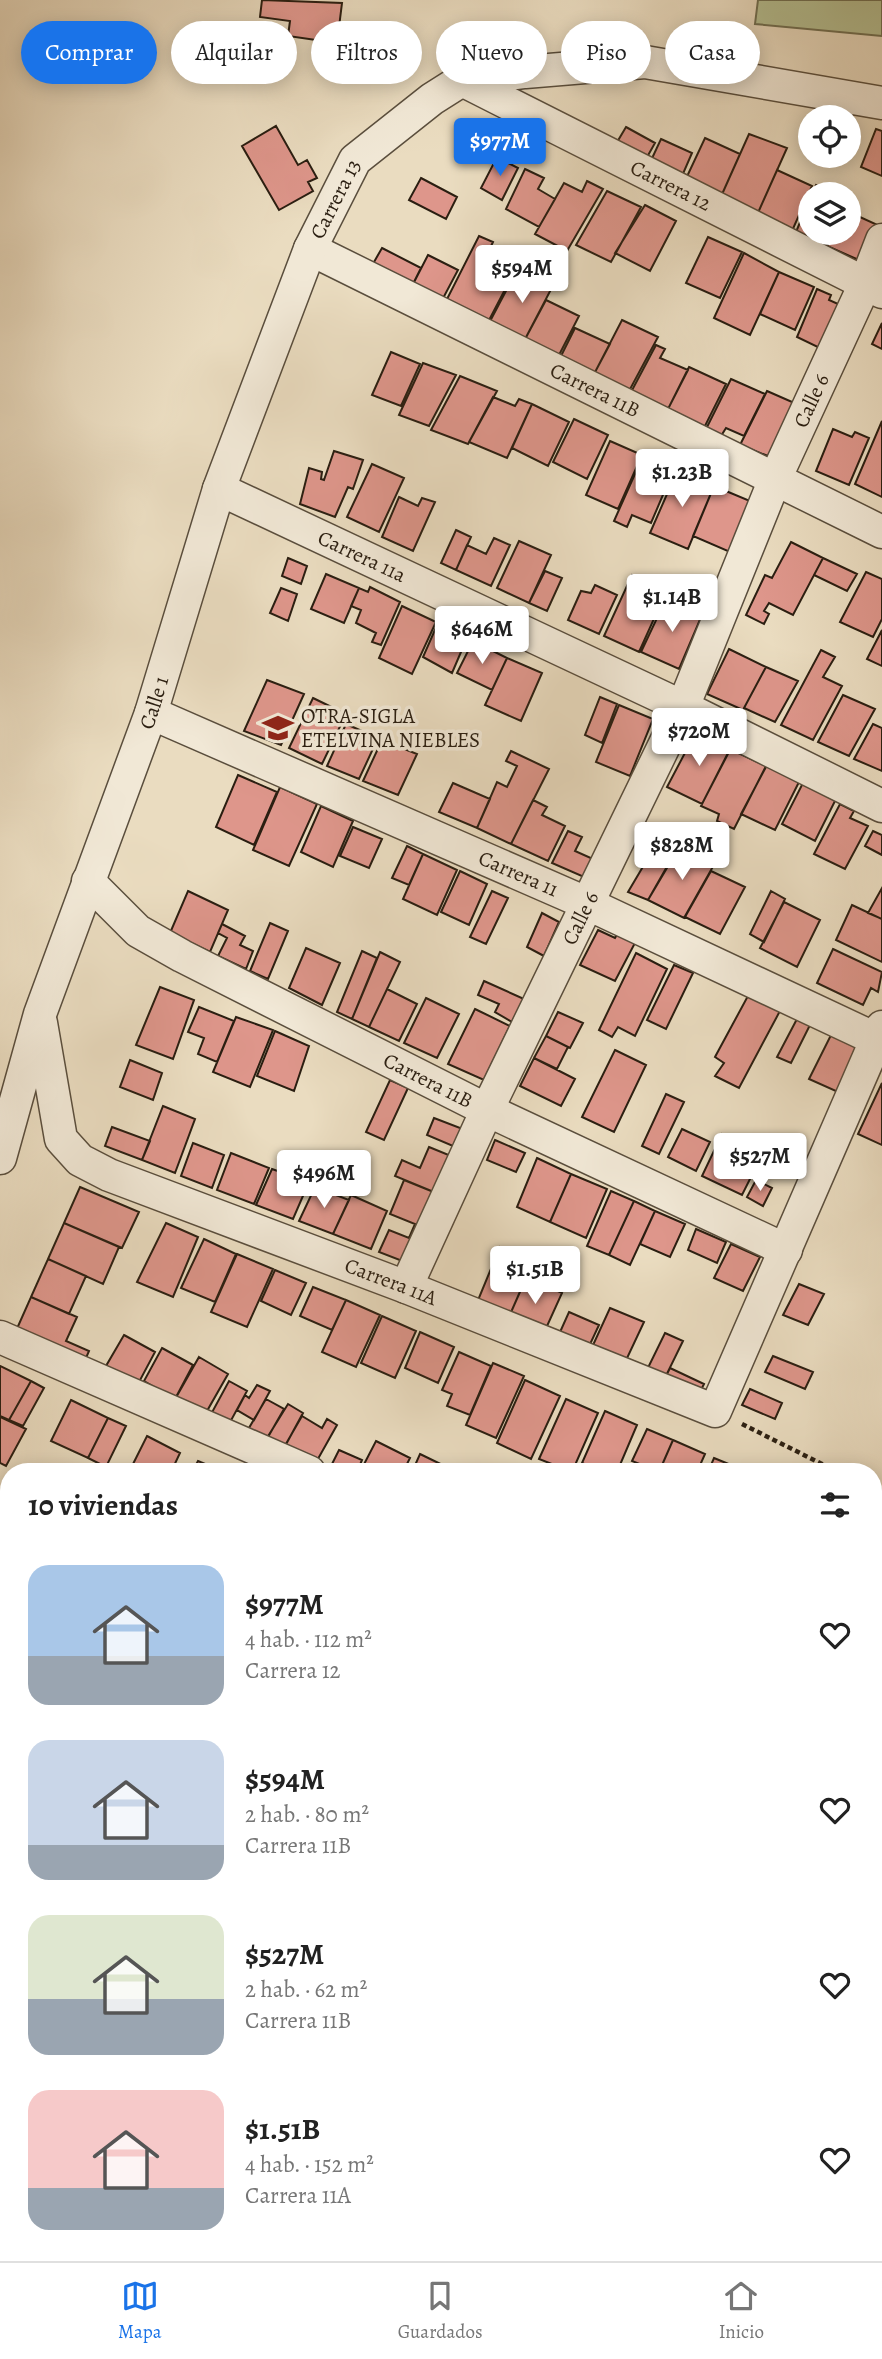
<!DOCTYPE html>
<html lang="es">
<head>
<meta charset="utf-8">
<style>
  :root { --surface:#fff; --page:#f6f6f6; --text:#222; --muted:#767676; --line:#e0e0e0; --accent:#1a73e8 }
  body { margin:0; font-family:Alegreya,serif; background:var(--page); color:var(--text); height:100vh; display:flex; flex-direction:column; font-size:26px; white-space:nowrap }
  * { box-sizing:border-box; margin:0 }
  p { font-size:23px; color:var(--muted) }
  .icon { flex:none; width:38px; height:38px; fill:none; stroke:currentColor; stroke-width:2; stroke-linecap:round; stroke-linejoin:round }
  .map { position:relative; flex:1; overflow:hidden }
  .sheet { position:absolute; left:0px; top:1463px; width:882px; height:798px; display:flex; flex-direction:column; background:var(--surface); border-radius:28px 28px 0 0; box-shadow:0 4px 18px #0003 }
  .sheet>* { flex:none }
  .hud { position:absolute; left:21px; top:21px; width:840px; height:63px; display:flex; gap:14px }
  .tools { position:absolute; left:798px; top:105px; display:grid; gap:14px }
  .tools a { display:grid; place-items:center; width:63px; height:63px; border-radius:50%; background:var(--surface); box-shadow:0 4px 18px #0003; font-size:35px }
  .price { position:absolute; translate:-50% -60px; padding:0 16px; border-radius:7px; background:#fff; color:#222; font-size:23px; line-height:46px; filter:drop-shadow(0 2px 4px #0008) }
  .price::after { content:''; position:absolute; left:50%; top:42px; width:21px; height:16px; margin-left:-10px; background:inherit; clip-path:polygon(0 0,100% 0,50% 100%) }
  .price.current { background:var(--accent); color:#fff }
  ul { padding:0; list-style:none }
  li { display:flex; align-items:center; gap:21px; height:175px; padding:0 28px }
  li span { display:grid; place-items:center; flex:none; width:196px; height:140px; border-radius:21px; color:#555 }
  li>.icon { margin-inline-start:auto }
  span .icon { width:84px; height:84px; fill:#fffc; stroke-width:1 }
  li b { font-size:30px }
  h2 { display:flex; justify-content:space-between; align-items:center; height:84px; padding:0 28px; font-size:30px }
  .tag { padding:0 24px; border-radius:32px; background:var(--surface); box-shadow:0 4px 18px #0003; font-size:24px; line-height:63px }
  .tag.current { background:var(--accent); color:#fff }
  .tab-bar { display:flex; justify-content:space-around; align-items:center; height:98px; border-top:2px solid var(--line); background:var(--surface); font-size:19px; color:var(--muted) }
  .tab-bar a { display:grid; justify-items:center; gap:4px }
  .tab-bar .current { color:var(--accent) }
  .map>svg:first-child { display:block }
</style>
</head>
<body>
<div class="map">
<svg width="882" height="2261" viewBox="0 0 882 2261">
  <rect width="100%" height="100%" fill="#eadcc0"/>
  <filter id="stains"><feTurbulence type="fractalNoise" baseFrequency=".00286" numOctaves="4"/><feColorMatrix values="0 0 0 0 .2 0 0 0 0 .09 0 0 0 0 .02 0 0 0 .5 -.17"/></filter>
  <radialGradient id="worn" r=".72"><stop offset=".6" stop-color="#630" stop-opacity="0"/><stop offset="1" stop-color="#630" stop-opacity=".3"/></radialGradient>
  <!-- green -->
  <path fill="#b5c093" stroke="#706f52" stroke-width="2" d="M758,0H882V36L755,24Z
    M873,1697L882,1698V2261H0V2011L9,2007V2252H873Z"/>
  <!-- building -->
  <path fill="#de968b" stroke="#2a1e11" stroke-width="2" d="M262,0L342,3L337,43L288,36L290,21L260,17Z
    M276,126L298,165L307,160L317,178L308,182L313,191L279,210L242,146Z
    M626,127L655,143L642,166L613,149Z
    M876,129L882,131V176L861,167Z
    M749,134L787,148L757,215L719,201Z
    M705,138L740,154L719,201L683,185Z
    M661,139L692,153L679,183L647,169Z
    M497,157L518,168L502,200L481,188Z
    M525,169L544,178L538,189L555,199L539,227L506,209Z
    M777,170L812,186L792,231L757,215Z
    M421,178L457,197L446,219L409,200Z
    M587,181L603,189L567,251L535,234L564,183L582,192Z
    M816,185L836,194H812Z
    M607,191L641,207L611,262L576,245Z
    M810,198V233H833L827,246L796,232Z
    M645,205L676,221L650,271L615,253Z
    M849,212L882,227L868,264L827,246L833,233H849Z
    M479,236L493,242L482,265L511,278L486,326L444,305Z
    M708,237L742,252L720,298L686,283Z
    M382,248L421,268L410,290L370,269Z
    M744,253L779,272L750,335L714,318Z
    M428,255L458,270L440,304L410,290Z
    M541,267L558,276L523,343L487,327L516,272L534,280Z
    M779,272L814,287L795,330L760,314Z
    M817,289L831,295L829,300L847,308L828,352L797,337Z
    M546,300L579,316L557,359L523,343Z
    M622,320L658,337L628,393L593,376Z
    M882,323V349L872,344Z
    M575,328L610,344L593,376L559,360Z
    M656,345L665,349L660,358L688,370L667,411L630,394Z
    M391,352L420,364L401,406L372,395Z
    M423,363L456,375L429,426L399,415Z
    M689,367L726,384L704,428L667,411Z
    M460,376L497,391L468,444L431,430Z
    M731,379L765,394L744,436L726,428L721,436L706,429Z
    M767,391L799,405L773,458L740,445Z
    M493,397L515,406L519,399L532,404L507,458L469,442Z
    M532,404L569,422L548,466L512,448Z
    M574,419L608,435L587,479L553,462Z
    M882,421V497L855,484Z
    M833,429L852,437L855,432L869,438L849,485L816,471Z
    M610,441L642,455L618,509L586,495Z
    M334,451L363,460L353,489L348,487L335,517L300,504L309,468L322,472L321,479L324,480Z
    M643,456L674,469L651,523L632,515L627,527L614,521Z
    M372,464L404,478L379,532L347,517Z
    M678,469L714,486L688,549L650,533Z
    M714,486L750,501L730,552L693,536Z
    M399,497L418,506L422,498L435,502L413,551L382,537Z
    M456,530L471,537L456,570L441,563Z
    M494,538L510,545L491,586L456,570L467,545L486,554Z
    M519,541L551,555L529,603L497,588Z
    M791,542L823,558L793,615L769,603L764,611L769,614L764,624L746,615L765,575L772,578Z
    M288,558L307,566L301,584L282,576Z
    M823,558L857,574L847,591L814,575Z
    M545,571L562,578L547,611L529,603Z
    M866,572L882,579V619L873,637L840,622Z
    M326,574L359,588L344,623L311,609Z
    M632,575L667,590L639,652L604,636Z
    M595,585L617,595L599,634L568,620L581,591L591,593Z
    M370,587L400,602L381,645L372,642L376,633L356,623L361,610L351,606L359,588L368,592Z
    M281,588L297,594L288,621L270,613Z
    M666,599L702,615L679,669L641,652Z
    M402,606L436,622L412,674L379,658Z
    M438,623L467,638L452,673L423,657Z
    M882,630V666L867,659Z
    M473,641L507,658L492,690L457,673Z
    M729,649L766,667L743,710L707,694Z
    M821,650L835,657L823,677L842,686L813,740L781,725Z
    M507,658L542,673L521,721L485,705Z
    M766,667L798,681L775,722L744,708Z
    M267,680L304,694L281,745L244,731Z
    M843,695L875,709L849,756L818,742Z
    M600,697L617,704L602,743L585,735Z
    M313,698L346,714L322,764L289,748Z
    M619,705L653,719L630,776L596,762Z
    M346,724L378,738L359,779L327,766Z
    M873,724L882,728V771L854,759Z
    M696,732L731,748L702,804L667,787Z
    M382,740L417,754L398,795L363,781Z
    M730,749L766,766L734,829L717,821L719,814L701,806Z
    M511,751L549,769L511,844L477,828L497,782L507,787L517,766L506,761Z
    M767,765L800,780L775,830L741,814Z
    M238,775L277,792L254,845L216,827Z
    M805,779L838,795L815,841L782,824Z
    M453,783L490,799L477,828L439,812Z
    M280,787L317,804L289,866L253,850Z
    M533,800L547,807L542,815L565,826L548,861L511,844Z
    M840,804L854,811L850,818L868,826L845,869L814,854Z
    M321,806L353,821L333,867L301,852Z
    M353,827L382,839L369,868L340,856Z
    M568,831L582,837L575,851L593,859L584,877L552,863Z
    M873,831L882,835V855L865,846Z
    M407,846L423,854L409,885L392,878Z
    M680,846L715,863L684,918L648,900Z
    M654,848L673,856L648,900L628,892Z
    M423,854L457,870L437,915L403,899Z
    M460,871L487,884L469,925L441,912Z
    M711,871L745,887L720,934L685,917Z
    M882,888V919L868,913Z
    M188,891L228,910L210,952L170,933Z
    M492,891L508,898L486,944L470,937Z
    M771,891L785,899L764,942L750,934Z
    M784,902L820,920L797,967L760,948Z
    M852,905L882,919V962L836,940Z
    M542,913L559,922L544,956L527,947Z
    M270,923L288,931L268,979L250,971Z
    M222,924L245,936L240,945L253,951L246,969L218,956L227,938L218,933Z
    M598,930L615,938L618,933L636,941L615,981L580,965Z
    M306,948L340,963L322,1005L289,988Z
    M833,949L882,972L878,992L871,988L863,1005L817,983Z
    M362,951L377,958L352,1019L337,1012Z
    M380,952L400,962L369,1027L352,1019Z
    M636,953L667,969L635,1036L618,1027L612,1037L599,1030Z
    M674,965L693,973L666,1029L647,1020Z
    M484,981L524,999L512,1022L495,1012L499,1004L478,995Z
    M160,987L194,1000L173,1059L136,1045Z
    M387,989L417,1004L399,1041L369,1027Z
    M749,994L781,1009L739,1088L715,1076L724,1063L715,1057Z
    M426,998L459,1014L437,1058L404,1043Z
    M199,1007L234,1021L217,1062L198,1054L204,1038L188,1032Z
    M475,1009L510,1026L484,1080L448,1064Z
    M558,1012L583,1023L570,1048L546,1036Z
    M236,1017L273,1030L250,1087L213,1072Z
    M798,1017L811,1023L791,1063L777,1057Z
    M275,1031L309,1046L294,1091L257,1076Z
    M832,1033L861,1047L838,1092L809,1079Z
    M546,1036L568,1047L557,1069L534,1058Z
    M615,1050L646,1065L614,1132L582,1117Z
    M534,1058L575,1079L561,1106L520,1086Z
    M130,1060L162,1073L153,1100L120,1087Z
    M390,1080L408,1088L384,1140L366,1132Z
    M882,1083V1145L858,1134Z
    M666,1094L684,1102L659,1154L642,1146Z
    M163,1106L195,1119L175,1173L142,1160Z
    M434,1118L468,1131L460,1149L427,1135Z
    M112,1127L150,1141L142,1160L105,1146Z
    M682,1129L710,1142L696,1171L668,1157Z
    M722,1134L763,1153L742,1195L702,1176Z
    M495,1140L525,1153L516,1172L487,1160Z
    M193,1143L224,1155L212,1188L181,1176Z
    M429,1147L456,1158L441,1195L395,1176L402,1160L420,1168Z
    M231,1153L269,1168L254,1204L217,1190Z
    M537,1158L571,1174L550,1222L517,1207Z
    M272,1169L309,1182L293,1219L256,1205Z
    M571,1174L607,1189L586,1238L550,1222Z
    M404,1180L441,1195L410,1264L379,1252L389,1230L409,1238L415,1224L390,1214Z
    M756,1180L772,1188L763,1206L747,1197Z
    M80,1187L139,1212L122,1248L64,1223Z
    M315,1187L349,1200L333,1234L299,1221Z
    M611,1191L634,1201L609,1255L587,1246Z
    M351,1195L387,1211L371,1249L333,1234Z
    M634,1201L655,1211L630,1265L609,1255Z
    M655,1211L685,1224L670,1257L640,1244Z
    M64,1223L119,1247L103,1284L48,1259Z
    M166,1223L198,1237L173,1297L137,1282Z
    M696,1229L726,1242L717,1263L688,1250Z
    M204,1239L236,1254L215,1302L181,1288Z
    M731,1244L760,1257L743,1291L714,1278Z
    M500,1247L533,1262L508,1319L476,1305Z
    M237,1254L273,1269L247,1327L211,1312Z
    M48,1259L86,1276L69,1314L31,1297Z
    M275,1270L306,1283L291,1315L261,1301Z
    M527,1276L562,1293L543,1335L508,1319Z
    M799,1284L824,1294L808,1325L783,1315Z
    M313,1287L346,1300L332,1330L300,1316Z
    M31,1297L77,1317L66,1341L89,1351L83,1365L15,1333Z
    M346,1300L380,1315L356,1367L322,1352Z
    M610,1308L644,1322L621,1371L588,1356Z
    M569,1312L599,1325L585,1355L556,1341Z
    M382,1316L416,1331L395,1378L361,1363Z
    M420,1332L454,1347L438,1383L405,1368Z
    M665,1333L683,1341L660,1388L642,1380Z
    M124,1335L155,1352L138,1384L106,1366Z
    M162,1348L193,1365L175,1399L144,1381Z
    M459,1352L491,1366L470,1415L447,1406L452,1394L442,1390Z
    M773,1356L813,1372L805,1389L765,1372Z
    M199,1357L228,1374L203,1418L174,1401Z
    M493,1363L524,1376L496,1438L466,1425Z
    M0,1366L31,1381L9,1420L0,1416Z
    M670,1368L704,1384L695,1402L661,1386Z
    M525,1380L560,1396L531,1459L497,1443Z
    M31,1381L44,1388L23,1426L9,1420Z
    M229,1381L247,1391L228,1426L210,1416Z
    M257,1385L270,1391L254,1420L237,1410L245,1395L249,1398Z
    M750,1389L782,1403L775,1419L742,1405Z
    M266,1399L284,1409L264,1444L246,1433Z
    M566,1399L598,1413L572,1472L539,1459Z
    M71,1400L108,1418L88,1458L51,1441Z
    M288,1404L303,1413L284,1448L267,1438Z
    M605,1411L637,1425L617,1472H602L582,1463Z
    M302,1416L322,1428L327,1419L337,1425L314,1466L283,1449Z
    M0,1417L26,1429L6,1466L0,1463Z
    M108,1418L126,1426L106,1467L88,1458Z
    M647,1429L673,1440L659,1472L632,1461Z
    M147,1436L180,1453L171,1472H129Z
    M673,1440L705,1454L697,1472H659Z
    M376,1441L410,1458L403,1472H360Z
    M339,1450L362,1460L357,1472H328Z
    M420,1454L451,1469L450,1472H412Z
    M714,1458L731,1465L746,1472H708Z
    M198,1461L217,1469L215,1472H192Z
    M9,1509V1556L0,1551V1525Z
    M873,1537L882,1542L873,1565Z
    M6,1607L9,1608V1654L0,1649V1617Z
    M2,1703L9,1706V1750L0,1746Z
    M0,1776H9V1832H0Z"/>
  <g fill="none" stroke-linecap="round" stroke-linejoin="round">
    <defs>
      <g id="minor">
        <path id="s1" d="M462,80L882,292"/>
        <path id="s2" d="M310,249L882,532"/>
        <path id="s3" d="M219,489L683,707L882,806"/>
        <path id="s4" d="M151,713L586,903L882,1042"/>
        <path id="s5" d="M88,881L138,931L182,956L487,1110L786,1250"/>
        <path id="s6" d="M41,1023L61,1139L80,1160L109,1175L406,1287L715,1411L882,1027"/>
        <path id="s7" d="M0,1158L40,1014L151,713L219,489L310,249L355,160L432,99L462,80L525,72L645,62L882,103"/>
        <path id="s8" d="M406,1287L487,1110L683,707L775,479L865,284L882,240"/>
        <path d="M0,1337L309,1472"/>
        <path d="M0,1567L9,1573"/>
        <path d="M0,1766L9,1764"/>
      </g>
    </defs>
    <!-- minor casing -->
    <use href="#minor" stroke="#5a4e3d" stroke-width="35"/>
    <!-- path -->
    <path stroke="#2a1e11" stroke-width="4.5" stroke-dasharray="5 3.5" stroke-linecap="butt" d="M742,1424L838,1472
      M873,1489L882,1493"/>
    <!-- minor -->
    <use href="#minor" stroke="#f1e8d6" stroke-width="32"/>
  </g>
  <!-- icons -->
  <defs>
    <symbol id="school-bare" viewBox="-9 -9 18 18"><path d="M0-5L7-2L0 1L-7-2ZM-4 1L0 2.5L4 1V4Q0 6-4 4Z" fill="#8f2418" stroke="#f1e8d6" stroke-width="2.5" paint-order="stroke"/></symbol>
  </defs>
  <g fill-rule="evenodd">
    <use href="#school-bare" x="256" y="706" width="44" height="44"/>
  </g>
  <g text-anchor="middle" stroke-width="7" stroke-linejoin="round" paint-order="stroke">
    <!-- street labels -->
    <g font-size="21" fill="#2a1e11" stroke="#f1e8d6">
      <text dy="7" stroke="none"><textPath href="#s1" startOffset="234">Carrera 12</textPath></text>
      <text dy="7" stroke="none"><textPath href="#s7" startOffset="1017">Carrera 13</textPath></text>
      <text dy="7" stroke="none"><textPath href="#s2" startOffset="318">Carrera 11B</textPath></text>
      <text dy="7" stroke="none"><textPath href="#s8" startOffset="975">Calle 6</textPath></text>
      <text dy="7" stroke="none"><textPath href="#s3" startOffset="158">Carrera 11a</textPath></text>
      <text dy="7" stroke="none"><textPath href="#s7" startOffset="481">Calle 1</textPath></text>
      <text dy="7" stroke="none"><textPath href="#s4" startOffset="401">Carrera 11</textPath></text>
      <text dy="7" stroke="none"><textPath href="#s8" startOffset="408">Calle 6</textPath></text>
      <text dy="7" stroke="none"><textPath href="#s5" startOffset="397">Carrera 11B</textPath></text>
      <text dy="7" stroke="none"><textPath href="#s6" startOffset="480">Carrera 11A</textPath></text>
    </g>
    <!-- poi labels -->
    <g font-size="21" fill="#2a1e11" stroke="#f1e8d6" text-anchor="start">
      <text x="301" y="723">OTRA-SIGLA<tspan x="301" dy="24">ETELVINA NIEBLES</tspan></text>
    </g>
  </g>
  <rect width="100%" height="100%" filter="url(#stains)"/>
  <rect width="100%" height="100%" fill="url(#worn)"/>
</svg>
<div class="tools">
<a><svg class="icon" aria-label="locate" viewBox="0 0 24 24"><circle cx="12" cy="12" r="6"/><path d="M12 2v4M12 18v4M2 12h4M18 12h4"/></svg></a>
<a><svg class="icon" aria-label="layers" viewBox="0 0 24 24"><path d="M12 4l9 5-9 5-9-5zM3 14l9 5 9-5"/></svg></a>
</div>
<b class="price current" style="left:500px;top:178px">$977M</b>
<b class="price" style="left:522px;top:305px">$594M</b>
<b class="price" style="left:682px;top:509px">$1.23B</b>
<b class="price" style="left:672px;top:634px">$1.14B</b>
<b class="price" style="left:482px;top:666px">$646M</b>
<b class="price" style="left:699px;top:768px">$720M</b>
<b class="price" style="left:682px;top:882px">$828M</b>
<b class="price" style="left:760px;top:1193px">$527M</b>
<b class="price" style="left:324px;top:1210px">$496M</b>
<b class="price" style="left:535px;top:1306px">$1.51B</b>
<div class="hud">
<a class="tag current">Comprar</a>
<a class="tag">Alquilar</a>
<a class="tag">Filtros</a>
<a class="tag">Nuevo</a>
<a class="tag">Piso</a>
<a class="tag">Casa</a>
</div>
<section class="sheet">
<h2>10 viviendas<svg class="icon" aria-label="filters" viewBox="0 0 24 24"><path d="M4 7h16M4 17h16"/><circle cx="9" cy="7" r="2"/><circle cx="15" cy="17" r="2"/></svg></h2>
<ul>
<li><span style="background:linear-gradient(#a9c7e8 65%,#9aa5b1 0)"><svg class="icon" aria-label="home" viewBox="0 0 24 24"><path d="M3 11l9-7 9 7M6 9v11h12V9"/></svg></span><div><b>$977M</b><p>4 hab. · 112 m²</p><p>Carrera 12</p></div><svg class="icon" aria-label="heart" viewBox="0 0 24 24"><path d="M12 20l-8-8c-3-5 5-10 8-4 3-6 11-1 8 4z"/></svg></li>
<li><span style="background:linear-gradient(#c9d6e8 75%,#9aa5b1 0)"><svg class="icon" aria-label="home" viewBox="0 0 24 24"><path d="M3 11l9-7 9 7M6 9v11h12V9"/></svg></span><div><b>$594M</b><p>2 hab. · 80 m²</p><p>Carrera 11B</p></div><svg class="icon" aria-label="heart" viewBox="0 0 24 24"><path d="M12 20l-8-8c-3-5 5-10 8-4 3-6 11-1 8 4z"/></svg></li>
<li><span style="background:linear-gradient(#dfe7d0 60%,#9aa5b1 0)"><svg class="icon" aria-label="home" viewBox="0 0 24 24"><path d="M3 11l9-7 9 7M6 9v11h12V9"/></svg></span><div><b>$527M</b><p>2 hab. · 62 m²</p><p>Carrera 11B</p></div><svg class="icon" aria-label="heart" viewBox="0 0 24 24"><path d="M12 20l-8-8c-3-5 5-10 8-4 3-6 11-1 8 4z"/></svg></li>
<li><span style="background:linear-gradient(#f6c9c9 70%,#9aa5b1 0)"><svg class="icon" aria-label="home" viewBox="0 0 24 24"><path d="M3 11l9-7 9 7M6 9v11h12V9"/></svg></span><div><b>$1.51B</b><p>4 hab. · 152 m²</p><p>Carrera 11A</p></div><svg class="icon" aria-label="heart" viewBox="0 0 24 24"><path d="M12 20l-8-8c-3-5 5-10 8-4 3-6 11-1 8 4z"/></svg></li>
</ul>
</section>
</div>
<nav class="tab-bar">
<a class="current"><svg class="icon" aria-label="map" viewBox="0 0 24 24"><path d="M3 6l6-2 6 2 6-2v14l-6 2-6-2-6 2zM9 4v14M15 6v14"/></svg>Mapa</a>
<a><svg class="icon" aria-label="saved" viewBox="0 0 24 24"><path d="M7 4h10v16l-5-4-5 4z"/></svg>Guardados</a>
<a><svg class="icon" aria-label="home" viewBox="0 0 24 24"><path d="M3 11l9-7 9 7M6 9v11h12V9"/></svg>Inicio</a>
</nav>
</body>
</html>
